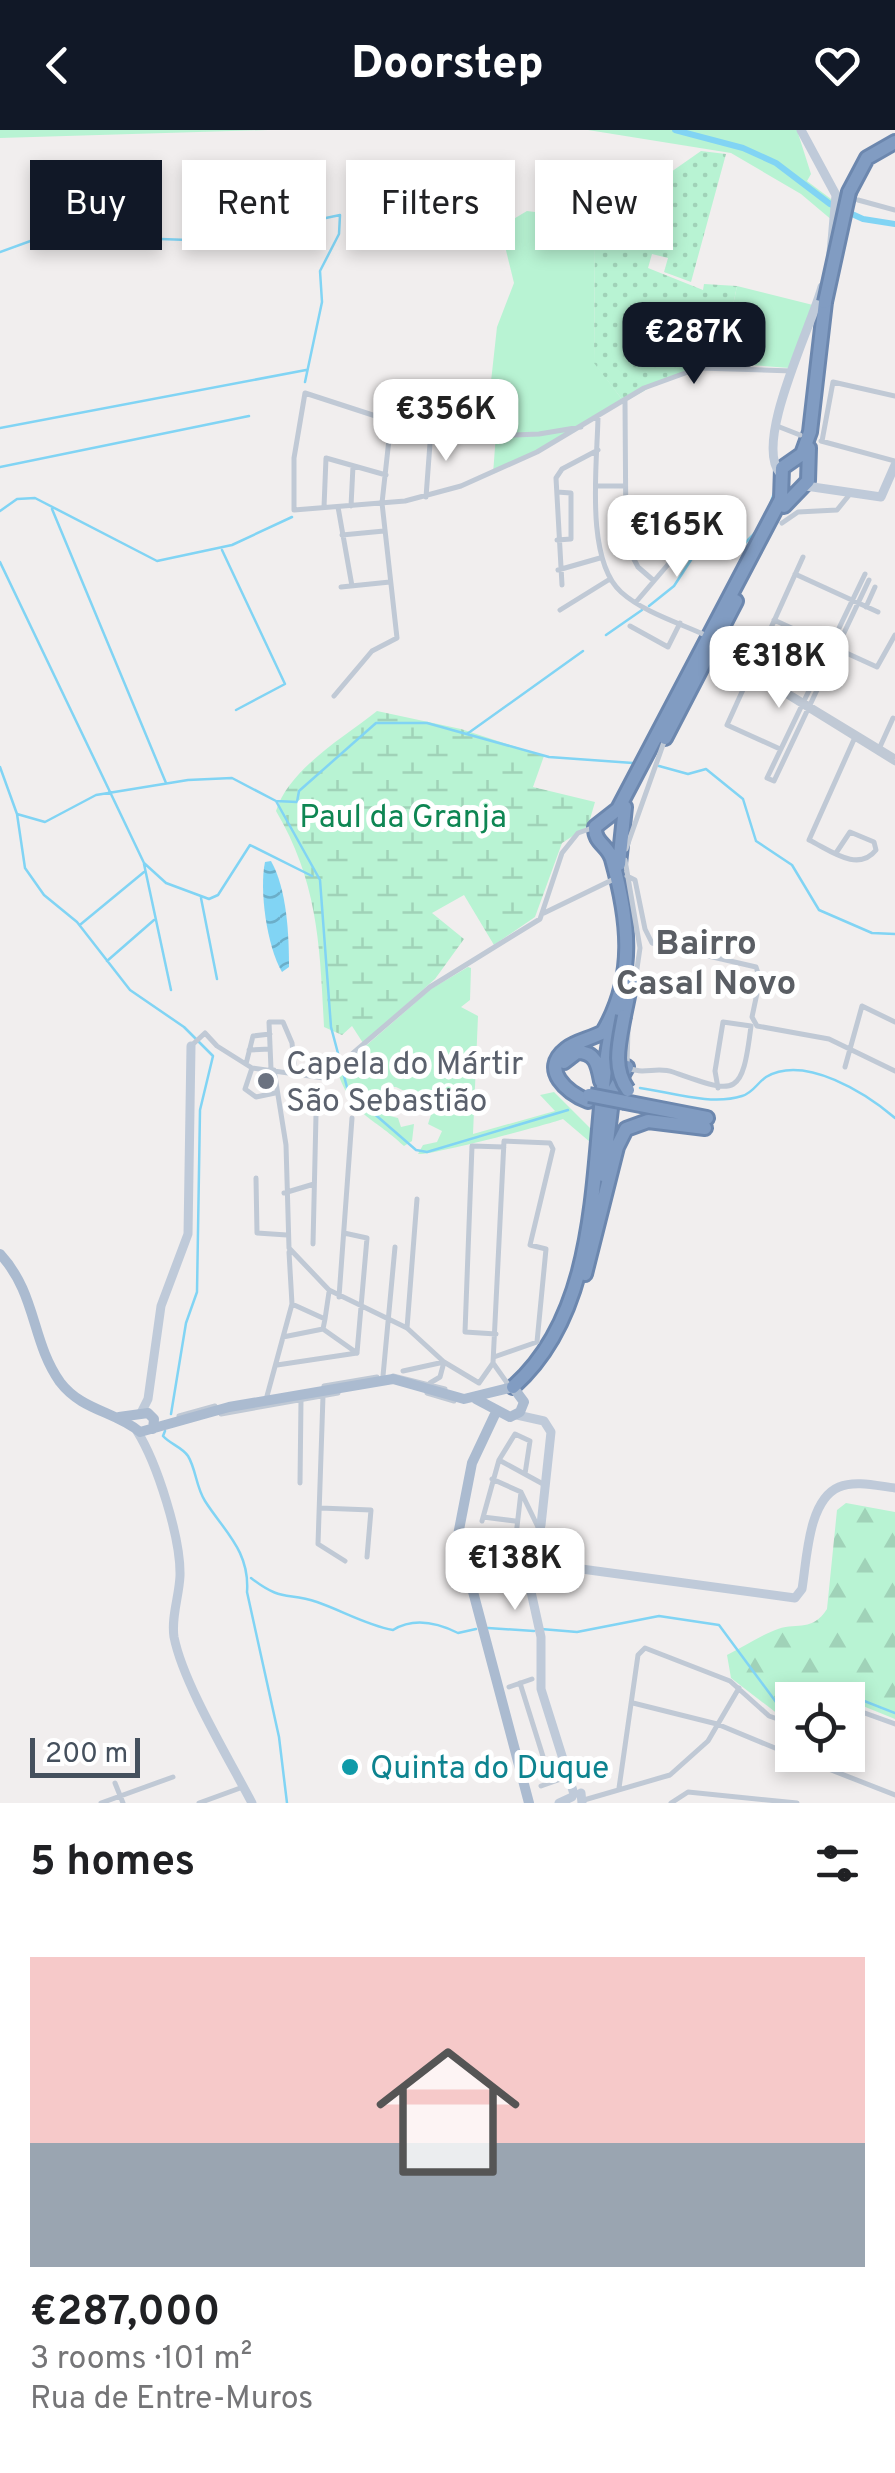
<!DOCTYPE html>
<html lang="en">
<head>
<meta charset="utf-8">
<style>
  :root { --surface:#fff; --page:#f2f2f2; --text:#202124; --muted:#757577; --accent:#111827 }
  body { margin:0; font-family:Overpass,sans-serif; background:var(--page); color:var(--text); height:100vh; display:flex; flex-direction:column; font-size:38px; white-space:nowrap }
  * { box-sizing:border-box; margin:0 }
  p { font-size:32px; color:var(--muted) }
  .icon { flex:none; width:55px; height:55px; fill:none; stroke:currentColor; stroke-width:2; stroke-linecap:round; stroke-linejoin:round }
  .map { position:relative; height:1673px; overflow:hidden }
  .details { display:flex; flex-direction:column; background:var(--surface); flex:1 }
  .details>* { flex:none }
  .banner { position:absolute; left:30px; top:30px; width:835px; height:90px; display:flex; gap:20px }
  .tools { position:absolute; left:775px; top:1552px; display:grid; gap:20px }
  .tools a { display:grid; place-items:center; width:90px; height:90px; border-radius:0px; background:var(--surface); box-shadow:0 5px 15px #0003; font-size:50px }
  .scale { position:absolute; left:30px; bottom:25px; width:110px; box-sizing:border-box; padding-left:10px; border:5px solid #45505d; border-top:0; font-size:28px; line-height:35px; white-space:nowrap; color:#45505d; -webkit-text-stroke:8px #fff; paint-order:stroke }
  .price { position:absolute; translate:-50% -85px; padding:0 22px; border-radius:20px; background:#fff; color:#222; font-size:32px; line-height:65px; filter:drop-shadow(0 2px 5px #0008) }
  .price::after { content:''; position:absolute; left:50%; top:60px; width:30px; height:22px; margin-left:-15px; background:inherit; clip-path:polygon(0 0,100% 0,50% 100%) }
  .price.active { background:var(--accent); color:#fff }
  ul { padding:0; list-style:none }
  li { display:grid; align-content:center; gap:20px; height:530px; padding:0 30px }
  li span { display:grid; place-items:center; height:310px; border-radius:0px; color:#555 }
  li>.icon { margin-inline-start:auto }
  span .icon { width:180px; height:180px; fill:#fffc; stroke-width:1 }
  li b { font-size:42px }
  h2 { display:flex; justify-content:space-between; align-items:center; height:120px; padding:0 30px; font-size:42px }
  .tag { padding:0 35px; border-radius:0px; background:var(--surface); box-shadow:0 5px 15px #0003; font-size:35px; line-height:90px }
  .tag.active { background:var(--accent); color:#fff }
  header { display:flex; justify-content:space-between; align-items:center; height:130px; padding:0 30px; background:var(--accent); color:#fff; font-size:45px; font-weight:800 }
  .map>svg:first-child { display:block }
</style>
</head>
<body>
<header><svg class="icon" aria-label="back" viewBox="0 0 24 24"><path d="M15 5l-7 7 7 7"/></svg>Doorstep<svg class="icon" aria-label="heart" viewBox="0 0 24 24"><path d="M12 20l-8-8c-3-5 5-10 8-4 3-6 11-1 8 4z"/></svg></header>
<div class="map">
<svg width="895" height="1673" viewBox="0 0 895 1673">
  <defs>
    <pattern id="forest-firs" width="22" height="20" patternUnits="userSpaceOnUse" patternTransform="scale(2.5)"><rect width="22" height="20" fill="#b8f3d3"/><path d="M5 1l3.5 6h-7zM16 11l3.5 6h-7z" fill="#a0d2b8"/></pattern>
    <pattern id="wetland-marsh" width="20" height="14" patternUnits="userSpaceOnUse" patternTransform="scale(2.5)"><rect width="20" height="14" fill="#b8f3d3"/><path d="M1 5h8M5 5V1M11 12h8M15 12V8" fill="none" stroke="#a0d2b8"/></pattern>
    <pattern id="garden-dots" width="8" height="8" patternUnits="userSpaceOnUse" patternTransform="scale(2.5)"><rect width="8" height="8" fill="#b8f3d3"/><path d="M2 2h.1M6 6h.1" fill="none" stroke="#a0d2b8" stroke-width="1.8" stroke-linecap="round"/></pattern>
    <pattern id="water-waves" width="16" height="10" patternUnits="userSpaceOnUse" patternTransform="scale(2.5)"><rect width="16" height="10" fill="#81d4f4"/><path d="M0 5q4-4 8 0t8 0" fill="none" stroke="#6baec9"/></pattern>
  </defs>
  <rect width="100%" height="100%" fill="#f1eeee"/>
  <!-- grass -->
  <path fill="#b8f3d3" d="M0,0H268L0,8Z
    M588,0H797L811,44L807,51L835,72L833,91L801,64L731,23Z
    M527,81L559,85L557,99L595,112L594,232L624,272L493,344L496,304L485,306L497,197L514,153L503,108L505,94Z
    M737,156L813,175L790,238L721,233Z
    M468,837L471,838L470,870L461,877L478,886L473,1004L555,981L540,965L554,962L595,1003L588,1058L590,1012L563,989C547,995 427,1026 418,1024L423,1015L437,1012L442,1001L428,994L434,975L396,957H385L378,983L398,988L401,997L414,994L412,1011L404,1016C371,985 354,988 337,941L431,859Z"/>
  <!-- forest -->
  <path fill="url(#forest-firs)" d="M846,1373L895,1382V1589L848,1570H792V1590L783,1588L731,1548L727,1525C743,1517 761,1505 778,1499C799,1492 812,1502 827,1479L837,1380Z"/>
  <!-- wetland -->
  <path fill="url(#wetland-marsh)" d="M377,581L461,599L544,626L533,657L595,672L588,696L562,713L535,787L494,815L464,765L432,783L464,809L435,849L363,913L352,896L342,905L324,897C320,816 318,752 276,681C289,639 343,608 377,581Z"/>
  <!-- garden -->
  <path fill="url(#garden-dots)" d="M701,21L726,24L691,152L664,142L668,128L652,124L648,138L703,160L704,154L737,156L721,233L671,246L624,272L594,233L595,112L556,99L559,85L598,93Z"/>
  <!-- water -->
  <path fill="url(#water-waves)" d="M271,731C287,759 289,805 289,837L282,842C267,817 259,760 265,732Z"/>
  <g fill="none" stroke-linecap="round" stroke-linejoin="round">
    <!-- stream -->
    <path stroke="#81d4f4" stroke-width="2.5" d="M0,122L47,105L217,111L340,85L339,104L320,141L322,172L305,252
      M0,298L306,240
      M0,337L249,286
      M52,379L166,653
      M0,381L17,369L35,368L157,431L232,415L292,387
      M768,381L774,363
      M222,420L285,554L236,580
      M0,432L144,733L166,753L209,769L218,765L250,715L312,746
      M649,476L674,456L702,413L738,420L757,401
      M606,505L642,480
      M467,604L583,521
      M659,636L688,644L706,639L743,669L756,711L792,735L819,780L872,803L895,804
      M0,637L17,684L25,738L44,765L77,792L130,860L184,897L213,926L200,980L197,1162L186,1193L171,1284
      M276,671L297,672L299,661L376,593H427L549,627L633,633
      M17,684L45,692L96,665L188,650L232,648L276,671L320,750L331,897L348,961L416,1020L427,1022L568,980
      M144,734L171,860
      M201,768L217,849
      M81,794L144,742
      M107,831L154,790
      M640,958C670,962 711,976 742,966C753,963 757,953 766,947C805,924 867,964 895,988
      M165,1301L163,1306C170,1314 182,1317 188,1326C196,1339 196,1357 205,1371C224,1401 250,1421 247,1462L279,1607L287,1673
      M251,1448C282,1472 286,1462 317,1472C343,1481 366,1495 393,1500C414,1487 438,1493 458,1503L476,1499
      M488,1498L534,1501
      M541,1499L577,1502L659,1486L719,1495L776,1572L792,1576
      M818,1570L849,1565L895,1583"/>
    <!-- river -->
    <path stroke="#81d4f4" stroke-width="6" d="M675,0L743,18L776,33L830,74L863,89L895,94"/>
    <defs>
      <path id="highway" d="M849,62L867,28L895,12
        M784,376L808,351L809,318
        M665,608L736,471
        M619,734L625,677
        M624,886L631,852
        M564,932L577,922C596,922 598,935 601,951
        M588,971C568,963 539,940 566,919C576,911 591,909 603,902C636,846 629,790 612,729C608,715 594,713 595,697L618,679L781,369L782,338L802,324L810,302L825,172
        M625,972L707,988
        M603,1045L613,962L627,937
        M585,1144L617,1017L626,999L648,991L705,998
        M513,1257C611,1170 587,1008 613,892"/>
    </defs>
    <!-- highway casing -->
    <use href="#highway" stroke="#6c87ae" stroke-width="18"/>
    <!-- street -->
    <path stroke="#c0c9d5" stroke-width="5" d="M858,70L895,80
      M702,237L703,191
      M625,271L626,414L638,437L653,450
      M598,288C597,335 585,429 621,462C643,482 679,493 705,505
      M777,296L800,305
      M581,297L539,304L459,307L391,291L305,263L294,328V380L405,371L461,356L537,322L644,258L699,238L793,241
      M821,311L895,331
      M822,311L833,252L895,266
      M598,356H625
      M557,362L571,363V409L557,410
      M426,367L431,300
      M351,376L353,336
      M324,377L326,328L386,345
      M338,377L352,456
      M782,393L798,382L837,380L850,364
      M342,405L384,401
      M558,440L600,428
      M795,444L878,482
      M865,444L767,648L774,651L869,450
      M562,455L556,348L562,339L598,320
      M341,457L390,452
      M636,472L677,424V412
      M866,477L875,457
      M560,480L610,449
      M774,490L877,537L895,505
      M630,496L668,517L680,493
      M714,517L895,627
      M712,526L750,543L895,633
      M334,566L372,521L397,508L382,373L391,291
      M780,619L727,595L803,427
      M879,619L893,588
      M626,719L664,612
      M836,723L850,702L874,712L876,720C858,743 830,720 809,710L856,605
      M625,730L640,818L635,852
      M627,746L635,750L645,799L652,813L756,837L760,849L752,887L757,896L829,909L895,941
      M544,783L612,750
      M628,897L627,937C642,946 656,936 673,942C736,964 742,969 751,896L723,892L715,941L718,958
      M191,916L205,903L217,916L252,938
      M249,920L270,919
      M246,934L253,906L270,904
      M845,937L862,876L895,892
      M252,938L324,948L430,857L540,789L562,723L578,703L592,698
      M252,938L245,959L256,967L275,963
      M271,939L269,892H283L292,913L295,944
      M274,940L286,1015L289,1118L329,1160L407,1198L444,1232L479,1253L493,1233
      M308,977L316,985L313,1114
      M256,1048L257,1103L287,1105
      M284,1063L314,1054
      M344,1103L367,1108L357,1223
      M339,1167L352,988
      M325,1189L329,1162
      M407,1198L417,1069
      M323,1199L357,1223
      M496,1204L465,1202L472,1016L504,1017
      M283,1207L323,1199L325,1189L292,1174
      M494,1227L537,1212L546,1119L530,1115L553,1019L550,1013L504,1011L493,1233L510,1257
      M277,1235L357,1223
      M403,1241L444,1232
      M383,1246L395,1117
      M393,1246L445,1259
      M430,1253L440,1247L444,1232
      M324,1256L377,1247
      M427,1263L454,1271
      M267,1266L292,1174L289,1122
      M323,1266L318,1414L345,1431
      M221,1284L338,1263
      M179,1286L215,1276
      M499,1330L543,1354
      M492,1349L521,1362L538,1397
      M300,1353L301,1270
      M320,1378L371,1380L367,1427
      M483,1387L515,1391
      M482,1391L499,1330L515,1304L530,1311L525,1344
      M514,1423L521,1362
      M520,1553L551,1652
      M509,1557L532,1549
      M633,1573L717,1594L792,1625
      M848,1577L895,1594
      M848,1587L851,1577
      M793,1625L895,1665
      M826,1638L832,1625
      M115,1653L123,1673
      M541,1656L561,1649
      M619,1658L638,1525L645,1518L730,1551L769,1586L792,1594
      M584,1670L670,1645L708,1611L739,1558
      M101,1673L173,1647
      M199,1673L243,1657
      M671,1673L688,1662L797,1673"/>
    <!-- secondary -->
    <path stroke="#bfcad9" stroke-width="9" d="M801,0L836,65L831,123
      M780,343C753,313 812,195 822,157
      M806,356L881,367L895,335
      M141,1283L148,1269L161,1176L188,1104L191,916
      M517,1285L544,1291L551,1302L541,1395L528,1448L541,1507V1559L574,1664
      M137,1301C157,1333 181,1408 180,1446C179,1467 171,1487 174,1507C183,1553 229,1629 252,1673
      M530,1432L795,1468L802,1459C807,1429 808,1370 839,1357C855,1350 878,1356 895,1358
      M581,1663L582,1673
      M559,1673L572,1667"/>
    <!-- primary -->
    <path stroke="#abbbd0" stroke-width="10" d="M0,1124C37,1164 31,1211 60,1252C82,1281 115,1281 140,1302L229,1277L393,1249L464,1269L513,1257L524,1272L520,1282L510,1287L476,1269
      M497,1280L472,1333L458,1405L529,1673
      M119,1287L148,1283L154,1289L153,1299"/>
    <!-- highway -->
    <use href="#highway" stroke="#819cc2" stroke-width="12"/>
    <defs>
      <path id="highway-bridge" d="M825,172L849,62
        M624,886C619,913 612,938 628,960
        M589,965L625,972"/>
    </defs>
    <!-- highway-bridge casing -->
    <use href="#highway-bridge" stroke="#6c87ae" stroke-width="18" stroke-linecap="butt"/>
    <!-- highway-bridge -->
    <use href="#highway-bridge" stroke="#819cc2" stroke-width="12"/>
  </g>
  <!-- markers -->
  <circle fill="#6b7280" stroke="#fff" stroke-width="4" cx="266" cy="951" r="10"/>
  <circle fill="#0f9aa8" stroke="#fff" stroke-width="4" cx="350" cy="1637" r="10"/>
  <g text-anchor="middle" stroke-width="10" stroke-linejoin="round" paint-order="stroke">
    <!-- park labels -->
    <g font-size="32" fill="#0e8653" stroke="#fff">
      <text x="403" y="697">Paul da Granja</text>
    </g>
    <!-- worship labels -->
    <g font-size="32" fill="#5b616d" stroke="#fff" text-anchor="start">
      <text x="286" y="944">Capela do Mártir<tspan x="286" dy="37">São Sebastião</tspan></text>
    </g>
    <!-- culture labels -->
    <g font-size="32" fill="#0d838f" stroke="#fff" text-anchor="start">
      <text x="370" y="1648">Quinta do Duque</text>
    </g>
    <!-- neighbourhood labels -->
    <g font-size="35" font-weight="bold" fill="#5a5e64" stroke="#fff">
      <text x="706" y="824">Bairro<tspan x="706" dy="40">Casal Novo</tspan></text>
    </g>
  </g>
</svg>
<div class="tools">
<a><svg class="icon" aria-label="locate" viewBox="0 0 24 24"><circle cx="12" cy="12" r="6"/><path d="M12 2v4M12 18v4M2 12h4M18 12h4"/></svg></a>
</div>
<div class="scale">200 m</div>
<b class="price active" style="left:694px;top:257px">€287K</b>
<b class="price" style="left:446px;top:334px">€356K</b>
<b class="price" style="left:677px;top:450px">€165K</b>
<b class="price" style="left:779px;top:581px">€318K</b>
<b class="price" style="left:515px;top:1483px">€138K</b>
<div class="banner">
<a class="tag active">Buy</a>
<a class="tag">Rent</a>
<a class="tag">Filters</a>
<a class="tag">New</a>
</div>
</div>
<section class="details">
<h2>5 homes<svg class="icon" aria-label="filters" viewBox="0 0 24 24"><path d="M4 7h16M4 17h16"/><circle cx="9" cy="7" r="2"/><circle cx="15" cy="17" r="2"/></svg></h2>
<ul>
<li><span style="background:linear-gradient(#f6c9c9 60%,#9aa5b1 0)"><svg class="icon" aria-label="home" viewBox="0 0 24 24"><path d="M3 11l9-7 9 7M6 9v11h12V9"/></svg></span><div><b>€287,000</b><p>3 rooms · 101 m²</p><p>Rua de Entre-Muros</p></div></li>
</ul>
</section>
</body>
</html>
